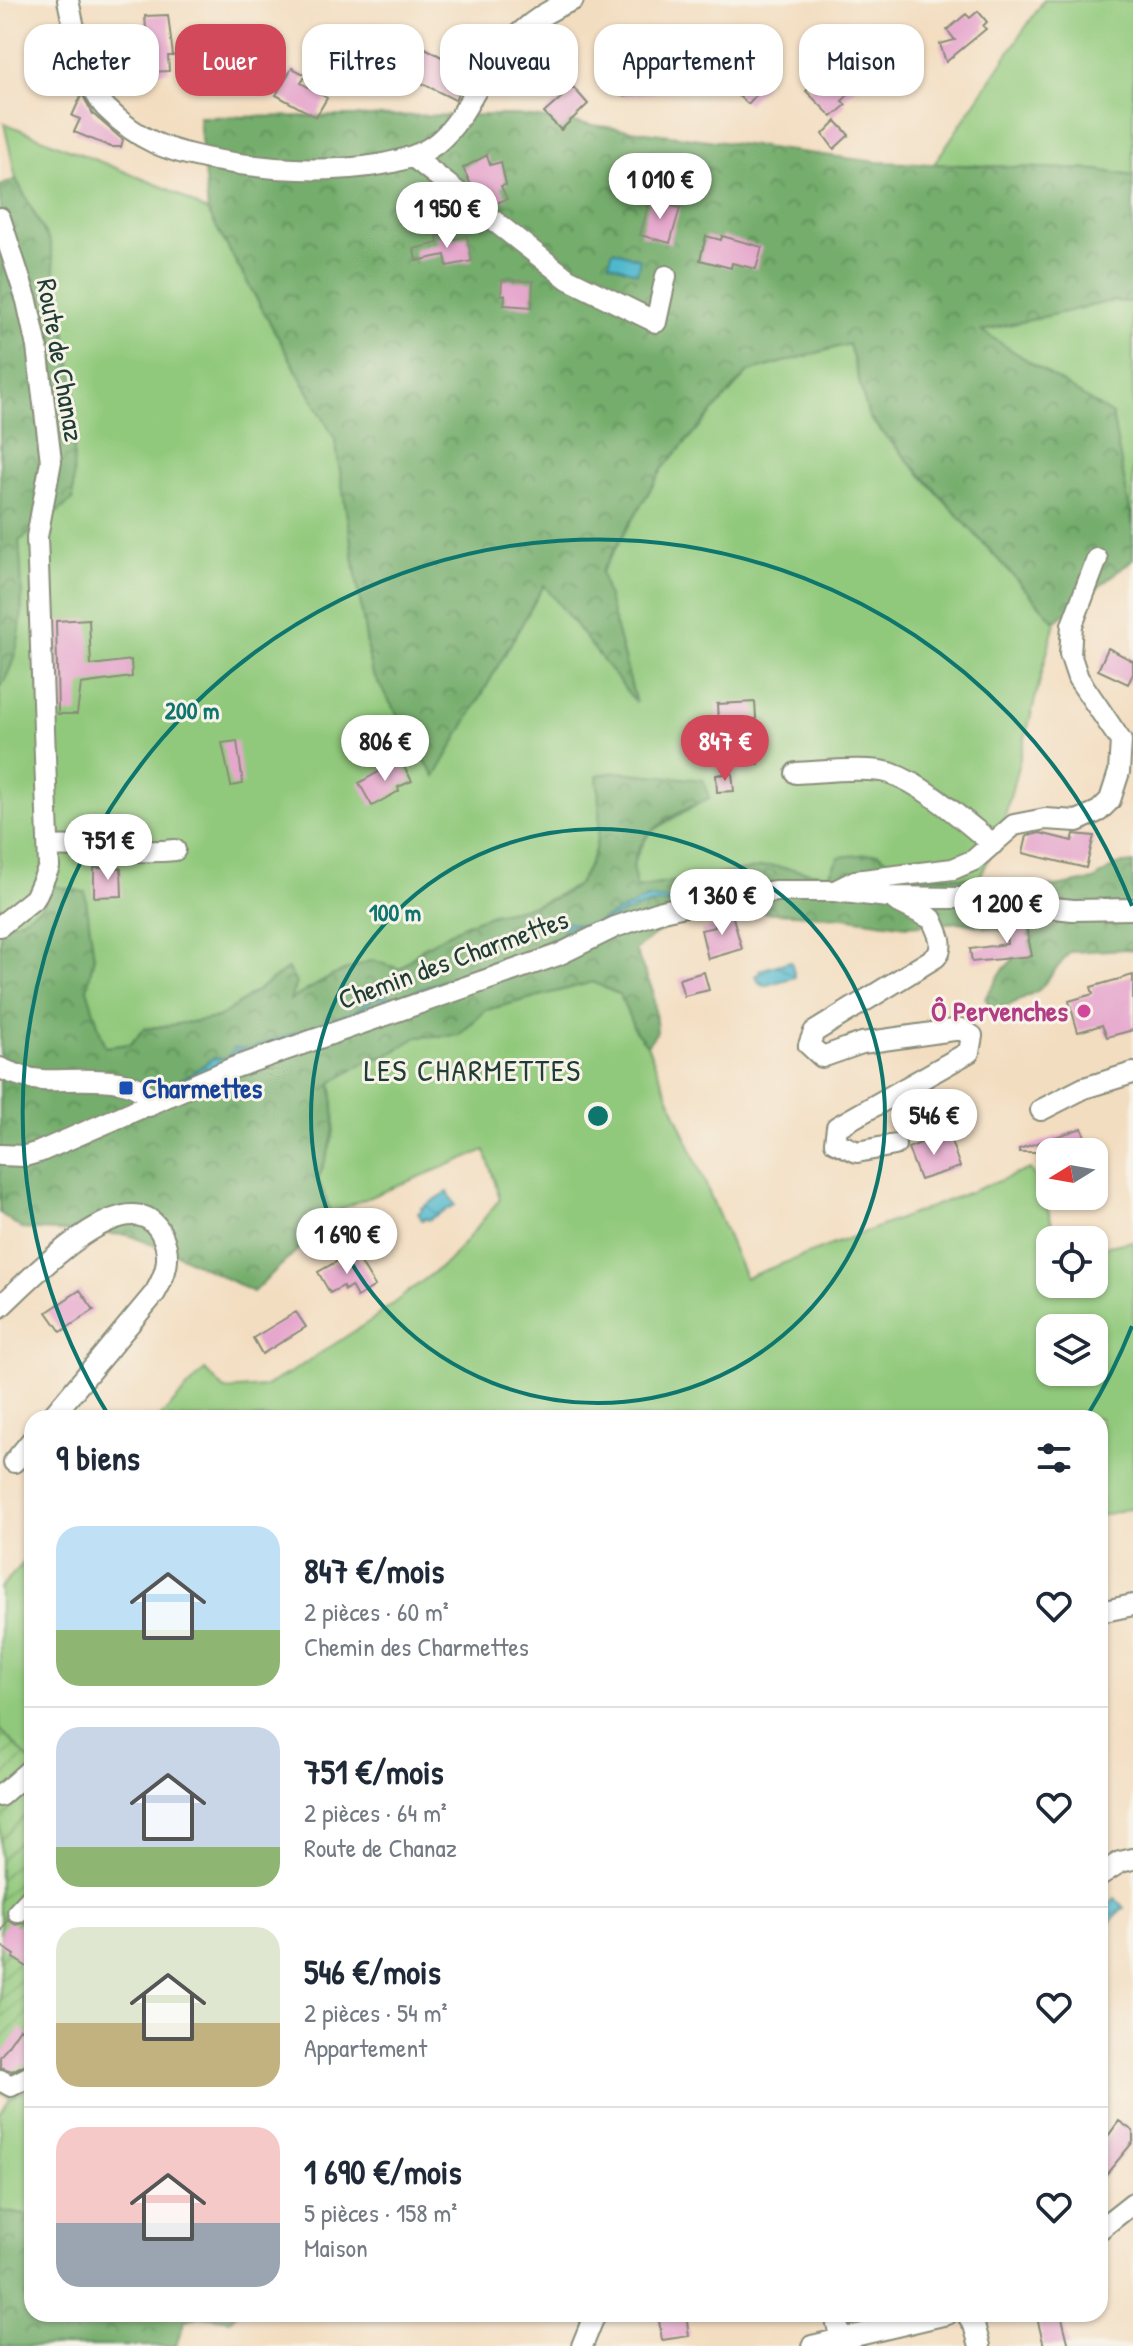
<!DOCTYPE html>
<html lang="fr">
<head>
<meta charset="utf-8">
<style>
  :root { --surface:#fff; --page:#f6f6f7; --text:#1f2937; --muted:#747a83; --line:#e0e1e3; --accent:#d1495b }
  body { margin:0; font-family:"Patrick Hand",sans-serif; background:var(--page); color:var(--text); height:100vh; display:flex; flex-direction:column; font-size:30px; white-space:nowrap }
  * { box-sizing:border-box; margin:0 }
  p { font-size:26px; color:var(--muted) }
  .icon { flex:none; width:44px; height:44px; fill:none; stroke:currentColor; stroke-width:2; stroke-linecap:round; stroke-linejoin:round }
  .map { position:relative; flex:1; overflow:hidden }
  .details { position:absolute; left:24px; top:1410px; width:1084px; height:912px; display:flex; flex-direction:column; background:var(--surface); border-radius:24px; box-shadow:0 2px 6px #0004 }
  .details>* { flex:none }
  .guide { position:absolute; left:24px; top:24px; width:1086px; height:72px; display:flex; gap:16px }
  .needle { width:52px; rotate:259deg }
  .buttons { position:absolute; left:1036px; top:1138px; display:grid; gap:16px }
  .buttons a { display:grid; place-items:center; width:72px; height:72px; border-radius:16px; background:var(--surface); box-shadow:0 2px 6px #0004; font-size:40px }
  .price { position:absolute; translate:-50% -68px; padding:0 18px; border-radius:28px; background:#fff; color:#222; font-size:26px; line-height:52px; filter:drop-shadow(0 2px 4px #0008) }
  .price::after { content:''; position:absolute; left:50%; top:48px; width:24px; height:18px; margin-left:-12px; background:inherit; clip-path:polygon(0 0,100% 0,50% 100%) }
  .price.on { background:var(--accent); color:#fff }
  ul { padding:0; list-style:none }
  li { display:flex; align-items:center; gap:24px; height:200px; padding:0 32px }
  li+li { border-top:2px solid var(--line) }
  li span { display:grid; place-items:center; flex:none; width:224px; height:160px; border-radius:24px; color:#555 }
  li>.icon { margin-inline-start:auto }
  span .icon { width:96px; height:96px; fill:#fffc; stroke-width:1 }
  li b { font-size:34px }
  h2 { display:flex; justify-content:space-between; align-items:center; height:96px; padding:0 32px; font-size:34px }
  .tag { padding:0 28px; border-radius:24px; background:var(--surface); box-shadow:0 2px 6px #0004; font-size:28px; line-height:72px }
  .tag.on { background:var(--accent); color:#fff }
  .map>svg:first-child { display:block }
</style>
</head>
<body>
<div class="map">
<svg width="1133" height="2346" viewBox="0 0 1133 2346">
  <defs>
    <pattern id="forest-crowns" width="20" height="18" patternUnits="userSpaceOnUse" patternTransform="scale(2)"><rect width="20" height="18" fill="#74ad6c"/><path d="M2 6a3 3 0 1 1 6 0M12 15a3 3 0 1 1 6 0" fill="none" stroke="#5f8e5a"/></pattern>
    <pattern id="garden-furrows" width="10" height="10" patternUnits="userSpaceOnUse" patternTransform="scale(2)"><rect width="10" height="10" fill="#91c97c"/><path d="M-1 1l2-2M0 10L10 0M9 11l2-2" fill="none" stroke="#76a466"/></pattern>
    <pattern id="water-waves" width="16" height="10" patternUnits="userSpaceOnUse" patternTransform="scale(2)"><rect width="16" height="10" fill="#4fb8cd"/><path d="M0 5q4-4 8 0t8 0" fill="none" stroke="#4197a7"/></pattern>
  </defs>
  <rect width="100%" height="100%" fill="#f7f3e8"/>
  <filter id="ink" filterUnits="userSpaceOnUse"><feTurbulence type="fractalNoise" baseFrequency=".0125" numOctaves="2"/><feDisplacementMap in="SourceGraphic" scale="16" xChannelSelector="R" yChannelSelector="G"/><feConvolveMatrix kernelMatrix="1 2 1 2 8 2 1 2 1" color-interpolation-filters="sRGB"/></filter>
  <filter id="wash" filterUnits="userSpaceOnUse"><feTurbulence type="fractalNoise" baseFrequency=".006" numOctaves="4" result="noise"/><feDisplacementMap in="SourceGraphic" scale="32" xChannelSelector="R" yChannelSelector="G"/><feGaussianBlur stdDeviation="1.8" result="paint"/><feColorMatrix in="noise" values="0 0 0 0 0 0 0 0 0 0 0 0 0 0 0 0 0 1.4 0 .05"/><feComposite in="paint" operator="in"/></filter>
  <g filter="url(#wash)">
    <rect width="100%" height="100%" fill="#f3ddc0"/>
    <!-- grass -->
    <path fill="#91c97c" stroke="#588358" stroke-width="2" fill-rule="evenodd" d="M1044,0H1133V176L1097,170L934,164Z
      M4,123L168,189L208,212L335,439L371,671L435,776L544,585L635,701L601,573L663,468L748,372L849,344L869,418L1055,622L1001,832L979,879L901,871L829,875L771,866L636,888L633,863L649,833L709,797L675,778L619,772L597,775L601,813L595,854L578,885L535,906L492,914L422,948L400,969L334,975L289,1001L287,969L218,1018L144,1029L130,1044L105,1047L86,989L94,956L54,886L40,908L14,923L0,919V688C27,646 23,589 19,541L73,500L50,243L16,179Z
      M1112,301L1133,302V527L1112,415L981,331Z
      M593,982L620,995L635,1031L647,1045L745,1278L1030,1169L1044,1197L1057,1240H1050V1284H1094V1249L1133,1241V1507L1100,1516V1418H159L205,1370L225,1390L264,1387L293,1371L373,1319L451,1259L500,1199L485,1150L331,1213L318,1179C335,1138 338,1127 331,1083L369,1060L387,1056L417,1037L459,1035L486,1010ZM1050,1328H1094V1372H1050Z
      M32,1554V1763L0,1729V1588Z
      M32,2088V2216L0,2211V2114L10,2098Z"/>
    <!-- forest -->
    <path fill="url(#forest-crowns)" stroke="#4a7550" stroke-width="2" d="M516,115L877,162L1097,170L1133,176V302L1112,301L982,331L1112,415L1133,527V559L1055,622L869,417L849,344L748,372L663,468L601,572L636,703L544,585L435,777L371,671L335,439L208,212L199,117Z
      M16,179L50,243L75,389L73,500L19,541C23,589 27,647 0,688V186Z
      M618,772L703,780L709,798C681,812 641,827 634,862C632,869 635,881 636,888L771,866L829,875L839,857L878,853L901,871L1056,887L1094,880L1116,865L1133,863V951L1128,949L1070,952L1039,990L994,1013L985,998L1002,971L1034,937L960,922L907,926L843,917L708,909L659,932L635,950L653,991L657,1032L647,1045L635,1031L620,995L593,982L486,1010L459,1035L417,1037L386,1056L369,1060L331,1083C338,1127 335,1138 318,1179L331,1213L315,1233L253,1292L177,1254L128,1235L22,1229L0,1213V919L14,923L40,908L54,886L85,892L94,956L87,989L105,1047L130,1044L144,1029L218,1018L288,969L296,983L290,1000L334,975L372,960L400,969C426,944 460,923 495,914C522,907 553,904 576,886C580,883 583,876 586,871C603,841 600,809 597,775Z
      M0,2211L32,2216V2314H236L230,2320L203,2316L185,2320L176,2346H0Z"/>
    <!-- garden -->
    <path fill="url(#garden-furrows)" stroke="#588358" stroke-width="2" d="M0,1729L32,1763V2088L10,2098L0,2093Z"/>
    <!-- water -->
    <path fill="url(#water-waves)" stroke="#377a80" stroke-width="2" d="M613,250L640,259L637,273L609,263Z
      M793,881L819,883C776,889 732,895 689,902C675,904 658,902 645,906C618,913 597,930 568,926L562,938L543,944L535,955L506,965L503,962L399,1000L375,998L357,1014L251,1053L236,1051L228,1062L165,1087L190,1075L213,1058L227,1059L234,1048L250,1049L355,1011L375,995L398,997L503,959C524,962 541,942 561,935L566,922L578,925L593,924L647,898L673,900Z
      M791,961L795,977L763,986L762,982L759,983L756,975L760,974L759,970Z
      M448,1192L455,1205L428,1220L426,1218L422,1220L418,1213L422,1210L421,1208Z
      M1115,1898L1124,1908L1104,1928L1100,1927V1913Z"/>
    <g id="blocks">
      <!-- building -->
      <path fill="#e6a7cd" d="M978,11L987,22L983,26L986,29L946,62L940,44L955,40L947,30L966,14L970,18Z
        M168,15L173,56H168L169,71L150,72L149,59H144L142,30L146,29L145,16Z
        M385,26L469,72L455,100L369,57Z
        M842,53L866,77L842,101L846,105L832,117L806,91Z
        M518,58L537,63L532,78L514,73Z
        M666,61L668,91L621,96L618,66Z
        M746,66L766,84L748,104L728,87Z
        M292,68L306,75L301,83L327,98L316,117L276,95Z
        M573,87L588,104L561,130L544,113Z
        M82,94L93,114L123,140L121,147H111L74,132L80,119L72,116Z
        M836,121L849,135L834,149L823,134Z
        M487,155L490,165L501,162L506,185L501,186L507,199L494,204L472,187L463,168Z
        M650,199L680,208L670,243L640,235Z
        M452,233L453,239L467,236L472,261L447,266L445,255L416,261L414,249L438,243L437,236Z
        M706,236L721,240L722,236L762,247L756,269L732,263L731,268L700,260Z
        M502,280L533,281L532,307L504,305L505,295H501Z
        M89,619L91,665L131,660L132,677L81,684L77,714H58L56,621Z
        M1108,648L1133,661V674L1128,684L1098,670Z
        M755,702L759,764L732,765L731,719L718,720L717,704Z
        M237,741L243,784L231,786L222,743Z
        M400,760L412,781L398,787L399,791L372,806L359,783Z
        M732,773L734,791L717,792L716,775Z
        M1040,833L1072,841L1074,834L1094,836L1086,868L1023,853L1027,836Z
        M94,868H121L122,896L94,897Z
        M732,914L742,949L708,959L701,930L715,927L714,918Z
        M1025,921L1032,956L972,962L970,949L1007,944L1005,923Z
        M704,972L709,990L684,996L679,979Z
        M1133,975V1030L1107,1037L1102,1025L1078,1032L1069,1001L1093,994L1091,987Z
        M1082,1128L1090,1152H1019V1149Z
        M948,1132L960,1167L920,1180L908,1148Z
        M354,1252L375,1286L357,1297L351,1286L345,1290L343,1286L330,1293L318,1272Z
        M80,1290L94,1310L61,1332L47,1312Z
        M296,1312L306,1327L262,1354L253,1338Z
        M8,1920L16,1925L24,1923L32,1928V1970L13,1958L15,1955L0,1945V1934Z
        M20,2028L32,2037V2061L12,2071L0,2067V2057Z
        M1119,2121L1133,2131V2142L1100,2182V2147Z
        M658,2314H686L689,2336L662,2340Z
        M1036,2314H1061L1069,2346H1044Z"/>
    </g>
  </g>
  <g filter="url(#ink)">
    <use href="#blocks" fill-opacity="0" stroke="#898d7a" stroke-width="2"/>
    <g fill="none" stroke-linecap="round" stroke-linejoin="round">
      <defs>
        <path id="minor" d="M68,0C75,32 84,84 106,108C120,122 137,135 155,143C214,170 386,186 438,142C457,126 468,104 480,83C503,46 531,16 573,0
          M413,157L568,279L656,322L666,276
          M0,218L27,301L37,347L51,461L37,537L49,867L35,898L0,926
          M796,773C820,772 868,766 890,773C925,785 964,821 993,844
          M49,847C91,844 133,855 175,850
          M837,890L855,881L953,869L974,860L1014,825L1045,819L1077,821L1099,811L1110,800L1119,772L1121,741L1078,678L1070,654L1072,625L1097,559
          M0,1068C13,1074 27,1079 42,1080C69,1082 147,1070 149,1106
          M1041,1110L1084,1088L1133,1073
          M895,1145L857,1152L835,1142L837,1127L969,1052L972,1036L961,1029L862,1043L822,1057L809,1045L814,1032L936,957C946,944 937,932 932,919L896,901
          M0,1155L25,1156L39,1152L233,1068L558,955L615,927L662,911L713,900L776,891H834L889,897L958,898L1073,910L1133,909
          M0,1307C27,1282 132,1170 162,1235C172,1257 166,1274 155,1293L51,1418
          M14,1462L32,1440
          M1100,1612L1133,1605
          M0,1796L32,1768
          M1100,1875L1120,1862L1133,1859
          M18,1912L32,1897
          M0,2080L11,2086L32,2075
          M1100,2229L1133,2203
          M835,2314L841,2341
          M967,2314L974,2325L980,2346
          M582,2346L595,2314
          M812,2346L947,2314"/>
      </defs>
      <!-- minor casing -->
      <use href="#minor" stroke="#898d7a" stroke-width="24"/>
      <!-- minor -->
      <use href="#minor" stroke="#fff" stroke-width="20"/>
    </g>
  </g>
  <!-- distance rings -->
  <g fill="none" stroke="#0f766e" stroke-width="4">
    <circle cx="598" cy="1116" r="287"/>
    <path d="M1132 1326A574 574 0 0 1 1087 1416M109 1416A574 574 0 1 1 1132 906"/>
  </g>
  <!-- markers -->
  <circle fill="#d1479c" stroke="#f7f3e8" stroke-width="3" cx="1084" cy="1011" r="8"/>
  <rect fill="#1a4fb4" stroke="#f7f3e8" stroke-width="3" x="118" y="1080" width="16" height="16" rx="4"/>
  <g text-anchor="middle" stroke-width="6" stroke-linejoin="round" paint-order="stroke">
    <!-- street labels -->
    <g font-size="28" fill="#1f3d34" stroke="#f7f3e8">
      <text transform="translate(61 360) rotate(80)" y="10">Route de Chanaz</text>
      <text transform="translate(453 959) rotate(-20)" y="10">Chemin des Charmettes</text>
    </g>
    <!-- hotel labels -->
    <g font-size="28" font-weight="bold" fill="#b23c85" stroke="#f7f3e8" text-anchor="end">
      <text x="1068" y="1021">Ô Pervenches</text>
    </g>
    <!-- transit labels -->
    <g font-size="28" font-weight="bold" fill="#164399" stroke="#f7f3e8" text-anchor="start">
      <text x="142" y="1098">Charmettes</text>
    </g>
    <!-- neighbourhood labels -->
    <g font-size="30" letter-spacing="2" fill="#1f3d34" stroke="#f7f3e8">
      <text x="473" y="1081">LES CHARMETTES</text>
    </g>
  </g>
  <circle cx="598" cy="1116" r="12" fill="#0f766e" stroke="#f7f3e8" stroke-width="4"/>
  <g font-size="24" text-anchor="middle" font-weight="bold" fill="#0f766e" stroke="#f7f3e8" stroke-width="6" stroke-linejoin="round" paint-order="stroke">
    <text x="192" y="719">200 m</text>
    <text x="395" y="921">100 m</text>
  </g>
</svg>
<div class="buttons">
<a><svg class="needle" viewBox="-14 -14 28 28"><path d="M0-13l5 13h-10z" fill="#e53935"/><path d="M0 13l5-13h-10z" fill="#747a83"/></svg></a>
<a><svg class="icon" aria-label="locate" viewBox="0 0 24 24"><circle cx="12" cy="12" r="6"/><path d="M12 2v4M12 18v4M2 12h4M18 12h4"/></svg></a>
<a><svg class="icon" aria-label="layers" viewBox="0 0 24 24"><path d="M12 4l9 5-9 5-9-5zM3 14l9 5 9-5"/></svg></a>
</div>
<b class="price" style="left:660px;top:221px">1 010 €</b>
<b class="price" style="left:447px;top:250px">1 950 €</b>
<b class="price" style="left:385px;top:783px">806 €</b>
<b class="price on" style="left:725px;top:783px">847 €</b>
<b class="price" style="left:108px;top:882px">751 €</b>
<b class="price" style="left:722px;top:937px">1 360 €</b>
<b class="price" style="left:1007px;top:945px">1 200 €</b>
<b class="price" style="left:934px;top:1157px">546 €</b>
<b class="price" style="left:347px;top:1276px">1 690 €</b>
<div class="guide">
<a class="tag">Acheter</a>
<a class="tag on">Louer</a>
<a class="tag">Filtres</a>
<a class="tag">Nouveau</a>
<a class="tag">Appartement</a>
<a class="tag">Maison</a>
</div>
<section class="details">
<h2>9 biens<svg class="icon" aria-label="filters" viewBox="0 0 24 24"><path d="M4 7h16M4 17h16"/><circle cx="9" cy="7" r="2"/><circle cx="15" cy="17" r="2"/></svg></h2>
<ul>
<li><span style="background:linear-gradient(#bfe0f5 65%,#8fb573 0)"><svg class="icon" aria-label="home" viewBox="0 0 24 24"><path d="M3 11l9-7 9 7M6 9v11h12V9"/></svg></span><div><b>847 €/mois</b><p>2 pièces · 60 m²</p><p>Chemin des Charmettes</p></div><svg class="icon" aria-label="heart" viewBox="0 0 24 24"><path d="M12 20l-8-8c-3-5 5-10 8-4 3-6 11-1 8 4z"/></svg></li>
<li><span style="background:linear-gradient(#c9d6e8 75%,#8fb573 0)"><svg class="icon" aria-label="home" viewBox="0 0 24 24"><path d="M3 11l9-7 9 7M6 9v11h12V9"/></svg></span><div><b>751 €/mois</b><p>2 pièces · 64 m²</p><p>Route de Chanaz</p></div><svg class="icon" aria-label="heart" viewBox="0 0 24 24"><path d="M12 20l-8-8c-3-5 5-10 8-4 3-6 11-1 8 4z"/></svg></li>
<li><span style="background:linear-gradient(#dfe7d0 60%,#c2b280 0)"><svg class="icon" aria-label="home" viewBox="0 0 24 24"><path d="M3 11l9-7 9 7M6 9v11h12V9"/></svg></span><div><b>546 €/mois</b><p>2 pièces · 54 m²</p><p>Appartement</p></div><svg class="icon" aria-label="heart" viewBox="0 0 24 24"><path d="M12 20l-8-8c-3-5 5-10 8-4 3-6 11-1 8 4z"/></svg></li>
<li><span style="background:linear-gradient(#f6c9c9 60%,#9aa5b1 0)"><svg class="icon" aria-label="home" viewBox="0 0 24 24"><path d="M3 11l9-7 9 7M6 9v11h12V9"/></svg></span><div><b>1 690 €/mois</b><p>5 pièces · 158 m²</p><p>Maison</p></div><svg class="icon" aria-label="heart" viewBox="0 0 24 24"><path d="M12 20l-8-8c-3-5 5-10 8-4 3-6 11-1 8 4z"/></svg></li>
</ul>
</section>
</div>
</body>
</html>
